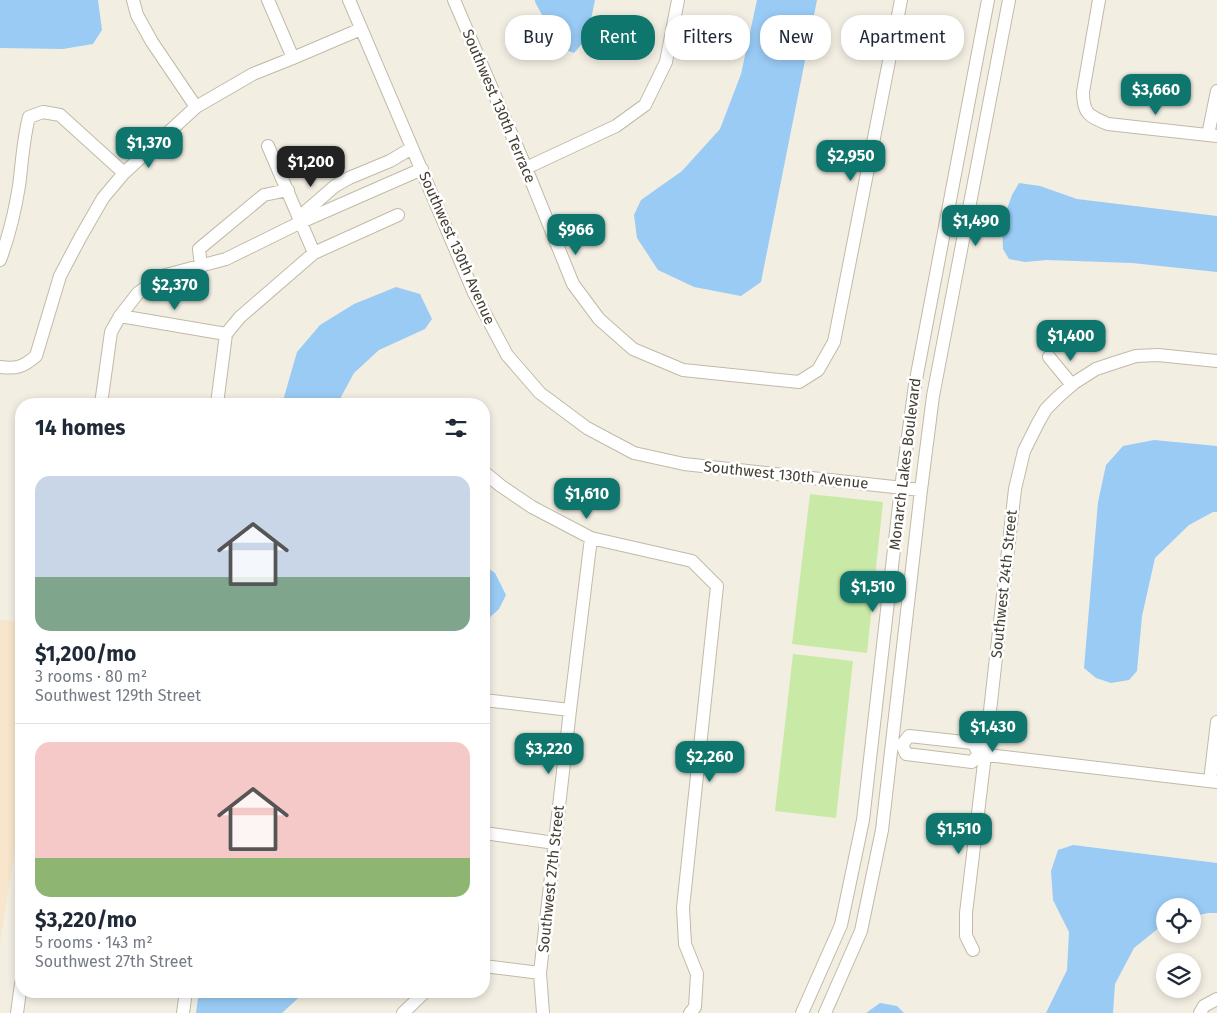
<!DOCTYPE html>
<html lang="en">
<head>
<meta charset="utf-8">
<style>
  :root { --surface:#fff; --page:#f2f2f3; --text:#1f2937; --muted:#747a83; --line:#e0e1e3; --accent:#0f766e }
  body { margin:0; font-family:"Fira Sans",sans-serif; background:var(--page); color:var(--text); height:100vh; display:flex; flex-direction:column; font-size:19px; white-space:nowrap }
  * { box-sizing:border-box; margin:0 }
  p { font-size:16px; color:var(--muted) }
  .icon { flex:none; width:28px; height:28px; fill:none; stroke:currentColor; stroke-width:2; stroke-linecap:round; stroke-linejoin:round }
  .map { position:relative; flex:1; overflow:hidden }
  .sheet { position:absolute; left:15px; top:398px; width:475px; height:600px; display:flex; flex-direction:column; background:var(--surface); border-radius:20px; box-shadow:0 2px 8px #0003 }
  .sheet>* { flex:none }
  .banner { position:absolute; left:505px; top:15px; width:475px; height:45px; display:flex; gap:10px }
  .tools { position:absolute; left:1156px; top:898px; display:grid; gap:10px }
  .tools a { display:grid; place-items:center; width:45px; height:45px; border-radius:50%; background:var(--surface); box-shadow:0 2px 8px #0003; font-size:25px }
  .price { position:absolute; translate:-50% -42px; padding:0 11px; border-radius:10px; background:var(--accent); color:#fff; font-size:16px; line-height:32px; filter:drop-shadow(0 1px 2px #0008) }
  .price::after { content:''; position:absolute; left:50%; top:30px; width:15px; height:11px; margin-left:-8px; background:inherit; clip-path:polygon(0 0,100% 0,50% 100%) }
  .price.on { background:#222; color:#fff }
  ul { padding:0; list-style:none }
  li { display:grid; align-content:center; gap:10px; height:265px; padding:0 20px }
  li+li { border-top:1px solid var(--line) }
  li span { display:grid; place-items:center; height:155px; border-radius:15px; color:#555 }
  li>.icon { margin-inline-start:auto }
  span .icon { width:90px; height:90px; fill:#fffc; stroke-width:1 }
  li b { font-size:21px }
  h2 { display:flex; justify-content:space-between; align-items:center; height:60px; padding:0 20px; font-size:21px }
  .tag { padding:0 18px; border-radius:20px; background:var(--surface); box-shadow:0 2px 8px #0003; font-size:18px; line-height:45px }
  .tag.on { background:var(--accent); color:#fff }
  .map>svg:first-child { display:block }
</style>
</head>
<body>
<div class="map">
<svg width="1217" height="1013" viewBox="0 0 1217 1013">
  <rect width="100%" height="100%" fill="#f3eee2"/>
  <!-- commercial -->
  <path fill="#f7e6cb" d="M0,620L21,622V812L0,943Z"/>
  <!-- green -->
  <path fill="#c9eaa7" d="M810,494L883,502L867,653L792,644Z
    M793,654L853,661L836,818L775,811Z"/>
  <!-- water -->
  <path fill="#99cbf5" d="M0,0H98L102,30L93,44L63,49L0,48Z
    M535,0H595L587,38L574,53L560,48L535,2Z
    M757,0H817L761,282L741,296L694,287L658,270L637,238L634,215L641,200L682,171L720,129L741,74Z
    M1019,183L1040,186L1077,199L1217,216V272L1132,263L1047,260L1025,262L1009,259L1003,249L1002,223L1012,195Z
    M396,287L420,294L432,319L425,329L379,350L354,373L341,397L340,404H282L297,352L320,325L354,304Z
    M1154,440L1217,446V512H1213L1189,525L1155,558L1142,616L1137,671L1129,680L1111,683L1096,678L1084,668L1098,502L1106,465L1123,446Z
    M484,565L495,573L506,595L499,609L487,620H484Z
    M1073,845L1217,863V913H1209L1193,916L1192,906H1165V923L1134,948L1115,984L1113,1013H1046L1067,970L1069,932L1053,900L1051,871L1058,850Z
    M199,991H306L282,1013H196Z
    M880,1003L897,1006L904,1013H866Z"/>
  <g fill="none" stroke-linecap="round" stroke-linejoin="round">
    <defs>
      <path id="minor" d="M133,0L137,15L152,42L196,107
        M268,0L293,58
        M349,0L474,293L507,355L540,393L587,428L634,453L684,464L921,490
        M454,0L526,168L573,284L599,319L633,349L683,370L799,382L818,370L834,342L901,0
        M1099,0L1083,92C1083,114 1089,116 1108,124L1217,136
        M1208,135L1217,91
        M268,146L314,253
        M526,168L616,126L645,105L666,62L678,0
        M301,222L305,212L335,186L349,178L390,161L412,148
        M0,260C9,236 15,211 19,186C22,163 23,140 29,117L43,112L60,115L124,173
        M201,266L199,249L264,195L288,190
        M120,316L226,334
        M1049,357L1072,385
        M0,367C17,369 23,367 36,356L60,276L80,238L103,198L124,173L196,107L253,74L293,58L361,29
        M101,404L111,332L120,316L138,293L162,276L226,259L301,222L422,169
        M217,404L226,334L240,317L314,253L398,215
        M484,472L501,486L532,507L591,538L692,561L717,586L683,908L685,944L697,974L695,1007L690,1013
        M484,700L570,710
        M909,736L973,743L979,754L972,762L906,754L902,745Z
        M979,754L1217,782
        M1210,781L1217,722
        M484,833L555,843
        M973,950L966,936V913L985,755L1015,489L1024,451L1038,423L1046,409L1058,397L1074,383L1096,369L1114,363L1136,356L1158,355L1217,361
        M484,966L540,973
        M17,1013L21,984
        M183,1013L186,991
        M403,1013L426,991
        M543,1013L540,973L570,710L591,538
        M802,1013L841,925L863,820L901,488L915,385L988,0
        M825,1013L861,931L882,830L921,490L933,396L1009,0
        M1200,1013L1204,1006L1217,999"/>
    </defs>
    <!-- minor casing -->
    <use href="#minor" stroke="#c1baa7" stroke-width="14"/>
    <!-- minor -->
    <use href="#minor" stroke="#fff" stroke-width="12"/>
  </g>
  <g text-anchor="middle" stroke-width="5" stroke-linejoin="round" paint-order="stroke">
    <!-- street labels -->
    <g font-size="15" fill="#443e32" stroke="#fff">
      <text transform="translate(499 106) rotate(67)" y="5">Southwest 130th Terrace</text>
      <text transform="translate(457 248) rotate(66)" y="5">Southwest 130th Avenue</text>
      <text transform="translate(905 464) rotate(-83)" y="5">Monarch Lakes Boulevard</text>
      <text transform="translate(786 475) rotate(6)" y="5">Southwest 130th Avenue</text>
      <text transform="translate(1004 584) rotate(-84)" y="5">Southwest 24th Street</text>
      <text transform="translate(551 879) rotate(-84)" y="5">Southwest 27th Street</text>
    </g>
  </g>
</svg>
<div class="tools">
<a><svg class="icon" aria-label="locate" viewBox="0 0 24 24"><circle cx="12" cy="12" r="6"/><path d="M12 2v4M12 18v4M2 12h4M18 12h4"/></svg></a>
<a><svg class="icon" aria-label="layers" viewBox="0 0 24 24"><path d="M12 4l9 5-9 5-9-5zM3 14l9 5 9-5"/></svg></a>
</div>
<b class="price" style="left:1156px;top:116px">$3,660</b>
<b class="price" style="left:149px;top:169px">$1,370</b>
<b class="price" style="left:851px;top:182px">$2,950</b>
<b class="price on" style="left:311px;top:188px">$1,200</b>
<b class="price" style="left:976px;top:247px">$1,490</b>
<b class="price" style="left:576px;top:256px">$966</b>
<b class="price" style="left:175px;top:311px">$2,370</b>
<b class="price" style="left:1071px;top:362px">$1,400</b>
<b class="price" style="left:587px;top:520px">$1,610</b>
<b class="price" style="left:873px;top:613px">$1,510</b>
<b class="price" style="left:993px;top:753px">$1,430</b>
<b class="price" style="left:549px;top:775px">$3,220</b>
<b class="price" style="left:710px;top:783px">$2,260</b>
<b class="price" style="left:959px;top:855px">$1,510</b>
<div class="banner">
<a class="tag">Buy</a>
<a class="tag on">Rent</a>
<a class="tag">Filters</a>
<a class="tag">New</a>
<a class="tag">Apartment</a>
</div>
<section class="sheet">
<h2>14 homes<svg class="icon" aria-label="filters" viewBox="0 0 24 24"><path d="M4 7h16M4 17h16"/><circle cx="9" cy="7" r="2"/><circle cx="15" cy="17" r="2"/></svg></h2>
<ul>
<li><span style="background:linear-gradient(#c9d6e8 65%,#7fa58c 0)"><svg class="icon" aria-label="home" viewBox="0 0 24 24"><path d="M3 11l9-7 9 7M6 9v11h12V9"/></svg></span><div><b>$1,200/mo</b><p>3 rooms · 80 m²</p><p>Southwest 129th Street</p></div></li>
<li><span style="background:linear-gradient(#f6c9c9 75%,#8fb573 0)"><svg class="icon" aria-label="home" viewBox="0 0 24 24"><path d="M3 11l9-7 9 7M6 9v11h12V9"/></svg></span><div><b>$3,220/mo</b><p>5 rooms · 143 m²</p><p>Southwest 27th Street</p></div></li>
</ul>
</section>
</div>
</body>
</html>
